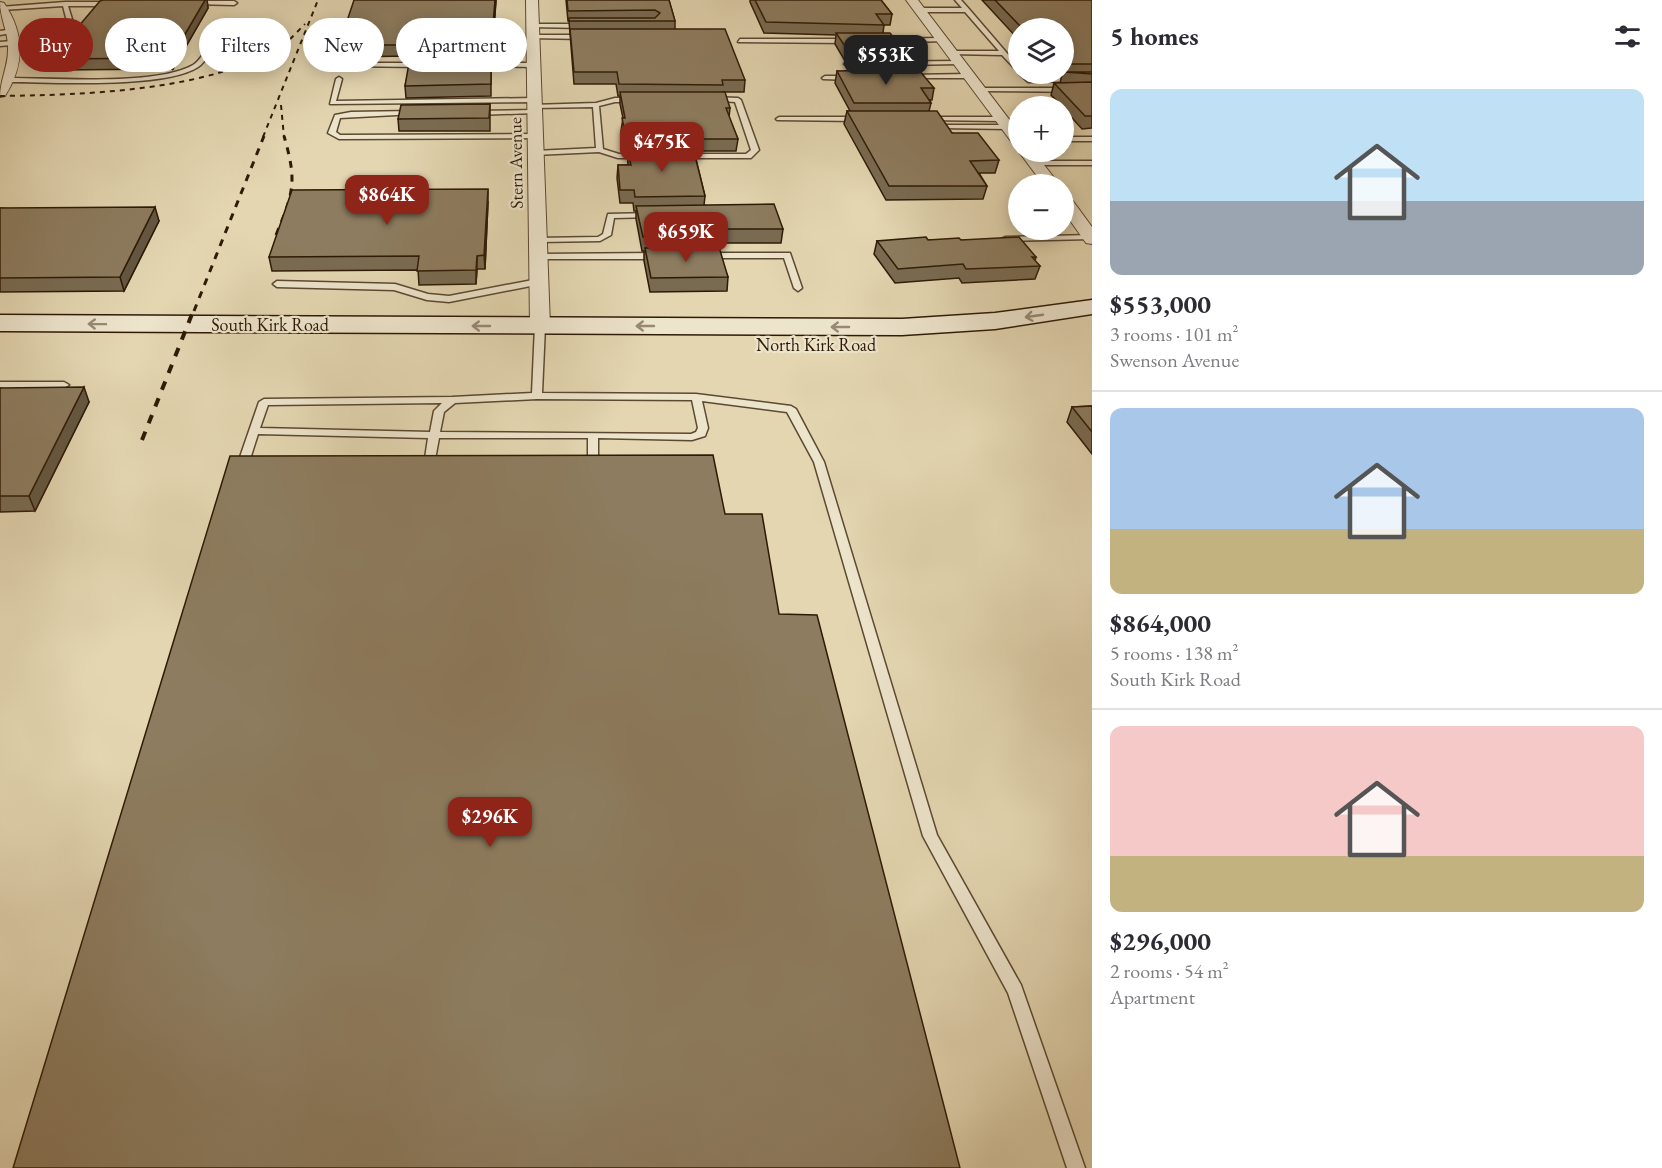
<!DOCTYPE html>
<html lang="en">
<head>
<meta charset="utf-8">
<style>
  :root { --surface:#fff; --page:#f7f7f7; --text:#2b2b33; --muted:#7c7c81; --line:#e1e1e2; --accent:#8f2418 }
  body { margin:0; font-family:"EB Garamond",serif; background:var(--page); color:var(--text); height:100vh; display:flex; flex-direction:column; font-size:22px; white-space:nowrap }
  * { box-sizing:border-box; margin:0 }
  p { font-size:20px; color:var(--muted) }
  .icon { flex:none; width:33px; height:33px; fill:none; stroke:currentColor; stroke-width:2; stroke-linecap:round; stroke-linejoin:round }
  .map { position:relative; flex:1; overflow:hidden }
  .sheet { display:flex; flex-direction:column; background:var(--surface); width:570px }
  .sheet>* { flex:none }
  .top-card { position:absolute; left:18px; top:18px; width:570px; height:54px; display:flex; gap:12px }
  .tools { position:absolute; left:1008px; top:18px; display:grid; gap:12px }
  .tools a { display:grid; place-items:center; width:66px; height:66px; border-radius:50%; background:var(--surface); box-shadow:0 3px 15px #0003; font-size:30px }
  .price { position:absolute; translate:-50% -51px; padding:0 14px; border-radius:12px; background:var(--accent); color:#fff; font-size:20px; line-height:39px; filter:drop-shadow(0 2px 3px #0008) }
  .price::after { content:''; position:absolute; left:50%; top:36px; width:18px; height:14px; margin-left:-9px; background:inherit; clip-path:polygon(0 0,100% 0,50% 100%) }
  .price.selected { background:#222; color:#fff }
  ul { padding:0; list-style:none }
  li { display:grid; align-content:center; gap:12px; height:318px; padding:0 18px }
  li+li { border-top:2px solid var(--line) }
  li span { display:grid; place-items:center; height:186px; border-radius:12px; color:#555 }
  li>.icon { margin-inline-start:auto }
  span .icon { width:108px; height:108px; fill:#fffc; stroke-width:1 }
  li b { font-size:26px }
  h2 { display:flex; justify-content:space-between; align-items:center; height:72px; padding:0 18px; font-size:26px }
  .chip { padding:0 21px; border-radius:27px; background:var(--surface); box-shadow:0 3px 15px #0003; font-size:21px; line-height:54px }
  .chip.selected { background:var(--accent); color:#fff }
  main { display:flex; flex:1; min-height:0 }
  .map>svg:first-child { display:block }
</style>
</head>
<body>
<main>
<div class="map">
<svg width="1092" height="1168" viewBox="0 0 1092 1168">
  <rect width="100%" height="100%" fill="#e3d6b1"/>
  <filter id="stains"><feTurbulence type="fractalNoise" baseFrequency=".00333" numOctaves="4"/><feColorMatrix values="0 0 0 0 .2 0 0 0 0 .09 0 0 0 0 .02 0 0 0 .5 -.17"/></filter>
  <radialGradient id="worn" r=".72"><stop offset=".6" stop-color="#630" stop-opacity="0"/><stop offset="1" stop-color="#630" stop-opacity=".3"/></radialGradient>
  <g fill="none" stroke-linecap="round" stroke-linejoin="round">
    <defs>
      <path id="lane" d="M955,0H961L969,9L1018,66V71L1016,70L1002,55L950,54L952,51H999L965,12H920L917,10L920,8H962Z
        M193,1H234L237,3L234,5L191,4Z
        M65,2H113L116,4L113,6H68L75,29L71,37L60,41L0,46V42L59,37L67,35L69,29L63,6L2,10L0,7Z
        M532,24H585L588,26L585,28L530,27Z
        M14,29L16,32L0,35V31Z
        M532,35H585L588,37L585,39L530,38Z
        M942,38L944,41L880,43L877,41L880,39Z
        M740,39H851L854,41L851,43L738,42Z
        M205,51L210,52C207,57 204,63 198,67C164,89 51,82 8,82L5,80L8,78C52,78 156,86 193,65C198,62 202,56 205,51Z
        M961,61V63L959,64L847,66L844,64L847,62Z
        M342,63H424L427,65L424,67L340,66V64Z
        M477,63H533L536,65L533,67L475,66L474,65Z
        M1019,74H1025L1030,78L1092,77V81L1028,82Z
        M908,75L969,74L972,76L969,78H906V76Z
        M825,76H851L854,78L851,80L823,79L822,78Z
        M339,77L342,79L336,101L534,98L537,100L534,102L330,104L336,79Z
        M980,88H1092V92L978,91V89Z
        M711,97L738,98L741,100L759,150L751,158H678L674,156L678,154H746L751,150L735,102L709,100V98Z
        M615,98H637L640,100L637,102H615L599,106L603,149L619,154H643L647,156L646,158H618L599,152L535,155L531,153L535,151L596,148L593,107L534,108L532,107V105L596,103Z
        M534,110L536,111V113L476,115L473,113L476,111Z
        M413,111L415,112V114L340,118L336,132L340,135L535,134L539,136L535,138L339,139L328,133L335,115L351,112Z
        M779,117H859L862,119L859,121L777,120L776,119Z
        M928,117H1001L1004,119L1001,121L926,120L925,119Z
        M942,125H1008L1011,127L1008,129L940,128V126Z
        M1064,137H1092V141H1064Z
        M1032,161H1092V165H1035L1031,163Z
        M652,213H655V217L614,218L611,235L600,241L537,242L533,240L537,238L598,237L603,234L608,214Z
        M1091,235V239L1005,241L1001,239L1005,237Z
        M707,253H790L802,288L798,291L794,288L784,258H704L703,256Z
        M538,254L660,253L664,256L660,259H535V255Z
        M538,279L541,280V284L449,302L427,300L394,290L277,287L273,284L277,281L395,284L428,294L449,296Z
        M540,323L545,326L542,393L696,394L791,406L796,409L824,462L937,835L1021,985L1085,1168H1067L1008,993L923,836L814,462L787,412L702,401L708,428L705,436L692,440L598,438V458L580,466L575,463L588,456V438H439L434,465L429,468L424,465L428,438L258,434L251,456L261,464L260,466H252L240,457L259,402L264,399L452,397L532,393L535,326ZM537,399L692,400L698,428L696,432L691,434L440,432L444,412L455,403ZM442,403L434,411L430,432L260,428L268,405Z
        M0,382H64L69,385L64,388H0Z"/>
      <path id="street" d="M526,0H538L550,326L540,332L530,326Z
        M906,0H918L1018,131V145L1013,144Z
        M0,2L4,3C25,34 25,64 5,96L0,97C0,80 8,67 8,50C9,33 0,19 0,2Z
        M1019,152H1034L1059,184H1043Z
        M1064,196L1070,197L1092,227V244L1086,243L1064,212Z"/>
      <path id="secondary" d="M1092,300V314L995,329L902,335L0,331V315L902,319L995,313Z"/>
    </defs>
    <!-- lane casing -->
    <use href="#lane" stroke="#5c4931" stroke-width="3"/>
    <!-- street casing -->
    <use href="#street" stroke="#5c4931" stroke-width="2"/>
    <!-- secondary casing -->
    <use href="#secondary" stroke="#2f1a06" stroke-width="3"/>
    <!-- lane -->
    <use href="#lane" fill="#ede4cc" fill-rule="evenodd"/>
    <!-- street -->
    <use href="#street" fill="#ede4cc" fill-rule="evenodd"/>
    <!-- secondary -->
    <use href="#secondary" fill="#ede4cc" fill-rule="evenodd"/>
    <!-- rail-far2 -->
    <path stroke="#2f1a06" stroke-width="2" stroke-dasharray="5 5" stroke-linecap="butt" d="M0,96C83,95 211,91 282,46C290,40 298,31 305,24
      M281,105L284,137
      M263,137L318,0"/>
    <!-- rail-far1 -->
    <path stroke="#2f1a06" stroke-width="3" stroke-dasharray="7 7" stroke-linecap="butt" d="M276,235C294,192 297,181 284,136
      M194,311L264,136"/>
    <!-- rail -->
    <path stroke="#2f1a06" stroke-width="4" stroke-dasharray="9 9" stroke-linecap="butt" d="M142,440L194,309"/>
  </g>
  <!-- wall -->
  <path fill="#796b52" stroke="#2f1a06" stroke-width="1.5" d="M103,0H207L208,8L173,69L54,70L51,59Z
    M496,0L491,61V96L406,98L405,86L412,56L340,57L339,45Z
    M566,0H669L675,21V29L745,80L744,92H722L730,108L729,118L738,139L736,151H694L705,196L704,205L783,229L781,243H715V247L728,277L727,291L650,292L644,261V251H642L636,219V211H634L633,203H620L617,178L618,165H628L627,152H625L621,131L623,118L620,104V96H618L616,84H574L569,21H568Z
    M750,0H881L892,14L890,25H884L883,33L902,48L899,59L845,61L835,44L836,35L764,33L750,2Z
    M982,0H1092V128L1082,129L1064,109V106H1062L1051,95L1054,83H1060L1062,75H1052L1050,74H1064V28H1018V39Z
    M837,71L934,88L932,100H930L931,103L929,111L952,133L999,160L995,173H979L987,186L983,199L886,200L844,124L847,111H850L835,83Z
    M490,104V131H399L398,119Z
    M488,202L485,269H477L476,284L419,285L418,270L272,271L269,257Z
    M0,208L159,221L124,291L0,292Z
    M928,240H961L1036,257L1035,261L1040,266L1035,279L962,283L959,278L895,283L874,254L877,241Z
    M0,388L89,402L35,511L0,512Z
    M1092,406V454L1067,422L1072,407Z"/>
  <!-- shaded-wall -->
  <path fill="#635742" stroke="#2f1a06" stroke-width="1.5" d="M205,0H207L208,8L173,69L171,58Z
    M495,0H496L492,61L491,49Z
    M488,189V202L485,269L484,255Z
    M155,207L159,221L124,291L120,277Z
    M477,256V269L476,284V270Z
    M84,387L89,402L35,511L29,496Z"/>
  <!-- building -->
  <path fill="#8d7c5f" stroke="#2f1a06" stroke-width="1.5" d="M103,0H205L171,58L51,59L100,1Z
    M354,0H495L491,49H412L413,45H339Z
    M567,0H669L675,21H569V18H655L660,13L655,10L568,11Z
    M755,0H881L892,14H876L884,25L766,22Z
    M995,0H1092V64H1064V28H1022Z
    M570,29H725L745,80H722L723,85L619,84L617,72H574Z
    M836,33H890L902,48L847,49Z
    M410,57H491V84L405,86Z
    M918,69L934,88H921L931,103H854L837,71Z
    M1064,72H1092V74Z
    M1092,82V116H1085L1054,83Z
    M620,92H725L730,108H726L738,139H626L622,118H625Z
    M490,104L489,118L398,119L401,105Z
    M847,111H937L952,133H978L999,160L970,161L987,186H889Z
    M627,148H693L705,196L635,197L634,190H620L618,165H631Z
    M488,189L484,255L477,256L476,270L417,271L419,256L269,257L292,190Z
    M774,204L783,229H714L716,237H643L636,206Z
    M155,207L120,277L0,278V208Z
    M926,237L928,240L959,238L961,240L1019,237L1036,257H1032L1040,266L966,269L963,264L898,269L877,241Z
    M719,247L728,277L651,278L645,248Z
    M84,387L29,496H0V388Z
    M1092,406V432L1072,407Z
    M713,455L725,514H762L779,614L817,615L960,1168H13L230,456Z"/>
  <!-- one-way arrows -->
  <defs><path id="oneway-shaft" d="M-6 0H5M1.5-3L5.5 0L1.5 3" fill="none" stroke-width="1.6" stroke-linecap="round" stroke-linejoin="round" transform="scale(1.5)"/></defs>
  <g stroke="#988973">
    <use href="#oneway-shaft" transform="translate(1034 316) rotate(172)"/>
    <use href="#oneway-shaft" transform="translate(97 324) rotate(-179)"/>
    <use href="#oneway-shaft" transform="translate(481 326) rotate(-180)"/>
    <use href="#oneway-shaft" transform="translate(645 326) rotate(-180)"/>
    <use href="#oneway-shaft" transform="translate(840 327) rotate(180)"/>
  </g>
  <g text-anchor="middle" stroke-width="4.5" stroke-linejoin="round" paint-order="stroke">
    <!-- far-street labels -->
    <g font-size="18" fill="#2f1a06" stroke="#ede4cc">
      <text transform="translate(516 163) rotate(-91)" y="6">Stern Avenue</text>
      <text x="270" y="331">South Kirk Road</text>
      <text x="816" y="351">North Kirk Road</text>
    </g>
  </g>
  <rect width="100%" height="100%" filter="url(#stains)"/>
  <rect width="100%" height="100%" fill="url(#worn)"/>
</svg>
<div class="tools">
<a><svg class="icon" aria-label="layers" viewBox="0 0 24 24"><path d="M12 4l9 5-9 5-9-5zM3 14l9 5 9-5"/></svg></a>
<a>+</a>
<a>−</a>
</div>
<b class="price selected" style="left:886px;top:86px">$553K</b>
<b class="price" style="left:662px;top:173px">$475K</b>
<b class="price" style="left:387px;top:226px">$864K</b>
<b class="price" style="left:686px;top:263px">$659K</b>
<b class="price" style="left:490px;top:848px">$296K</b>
<div class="top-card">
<a class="chip selected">Buy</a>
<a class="chip">Rent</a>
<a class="chip">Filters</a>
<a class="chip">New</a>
<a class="chip">Apartment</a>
</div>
</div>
<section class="sheet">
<h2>5 homes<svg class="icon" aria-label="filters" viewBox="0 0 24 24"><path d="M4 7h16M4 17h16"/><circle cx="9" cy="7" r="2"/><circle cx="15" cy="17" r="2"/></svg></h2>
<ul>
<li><span style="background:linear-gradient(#bfe0f5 60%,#9aa5b1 0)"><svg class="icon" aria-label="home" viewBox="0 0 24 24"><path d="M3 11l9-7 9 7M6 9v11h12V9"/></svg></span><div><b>$553,000</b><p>3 rooms · 101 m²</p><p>Swenson Avenue</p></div></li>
<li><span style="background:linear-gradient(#a9c7e8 65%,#c2b280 0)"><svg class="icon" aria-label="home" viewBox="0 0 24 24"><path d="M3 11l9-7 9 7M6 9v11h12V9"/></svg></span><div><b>$864,000</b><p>5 rooms · 138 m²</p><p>South Kirk Road</p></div></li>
<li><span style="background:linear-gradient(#f6c9c9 70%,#c2b280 0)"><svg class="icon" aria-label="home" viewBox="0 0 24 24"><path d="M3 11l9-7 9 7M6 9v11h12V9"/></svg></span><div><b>$296,000</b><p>2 rooms · 54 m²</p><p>Apartment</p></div></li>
</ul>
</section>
</main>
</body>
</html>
